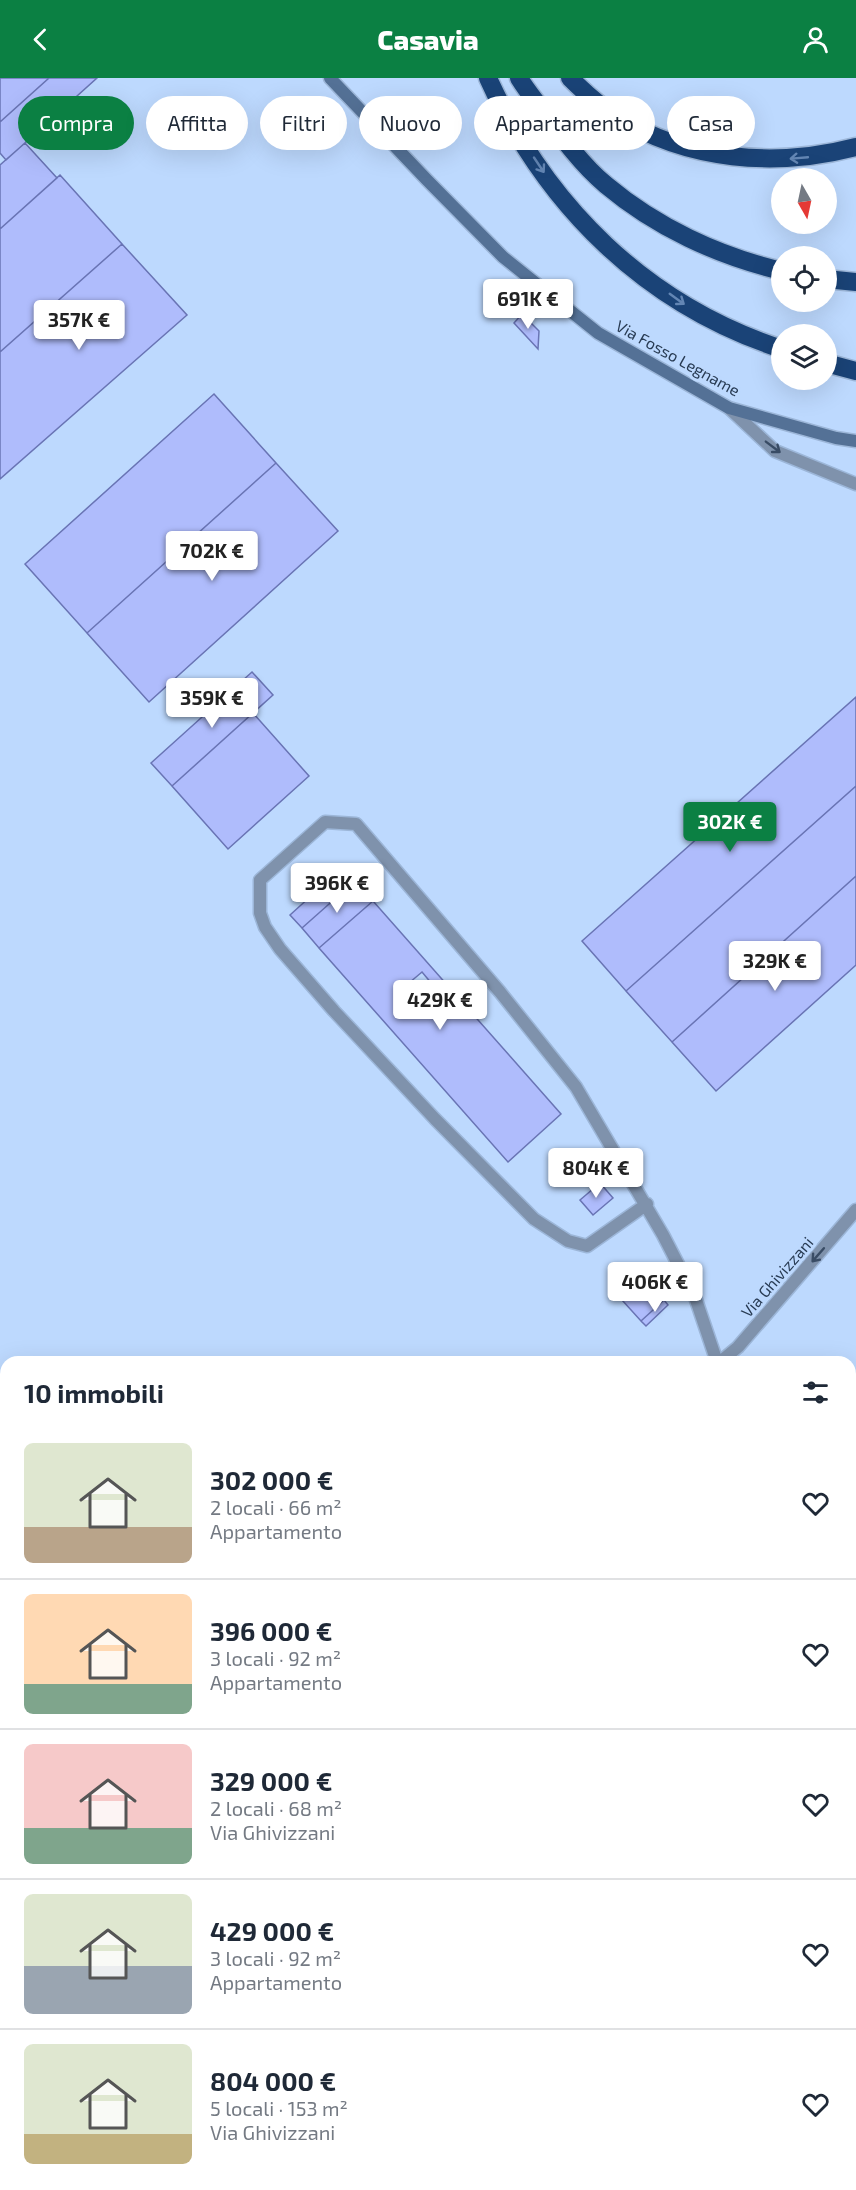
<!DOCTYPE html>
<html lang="it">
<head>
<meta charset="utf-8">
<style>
  :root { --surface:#fff; --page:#f6f6f7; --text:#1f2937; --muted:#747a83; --line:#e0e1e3; --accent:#0b8043 }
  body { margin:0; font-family:"Exo 2",sans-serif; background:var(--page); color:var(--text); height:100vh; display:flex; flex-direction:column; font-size:22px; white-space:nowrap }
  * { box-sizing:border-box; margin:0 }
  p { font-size:20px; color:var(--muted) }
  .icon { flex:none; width:33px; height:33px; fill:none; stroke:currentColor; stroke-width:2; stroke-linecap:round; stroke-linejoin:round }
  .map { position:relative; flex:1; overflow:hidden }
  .details { position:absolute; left:0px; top:1278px; width:856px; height:834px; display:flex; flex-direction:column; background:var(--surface); border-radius:18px 18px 0 0; box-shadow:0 6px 24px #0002 }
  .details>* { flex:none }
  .hud { position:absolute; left:18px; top:18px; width:820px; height:54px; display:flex; gap:12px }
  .needle { width:39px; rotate:171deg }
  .controls { position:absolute; left:771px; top:90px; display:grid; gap:12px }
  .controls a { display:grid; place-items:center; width:66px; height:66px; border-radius:50%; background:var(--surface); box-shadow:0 6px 24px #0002; font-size:30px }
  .price { position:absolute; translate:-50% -51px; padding:0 14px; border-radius:6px; background:#fff; color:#222; font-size:20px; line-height:39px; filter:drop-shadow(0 2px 3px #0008) }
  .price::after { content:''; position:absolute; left:50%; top:36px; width:18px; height:14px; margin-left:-9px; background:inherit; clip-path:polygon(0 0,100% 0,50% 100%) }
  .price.on { background:var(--accent); color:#fff }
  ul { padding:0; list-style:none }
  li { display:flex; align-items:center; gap:18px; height:150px; padding:0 24px }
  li+li { border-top:2px solid var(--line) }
  li span { display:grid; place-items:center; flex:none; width:168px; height:120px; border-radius:9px; color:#555 }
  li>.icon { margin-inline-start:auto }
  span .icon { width:72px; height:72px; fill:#fffc; stroke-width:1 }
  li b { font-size:26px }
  h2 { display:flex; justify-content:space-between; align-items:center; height:72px; padding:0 24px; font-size:26px }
  .pill { padding:0 21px; border-radius:27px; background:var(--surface); box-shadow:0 6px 24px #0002; font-size:21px; line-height:54px }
  .pill.on { background:var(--accent); color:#fff }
  header { display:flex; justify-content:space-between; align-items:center; height:78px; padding:0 24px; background:var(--accent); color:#fff; font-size:27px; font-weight:800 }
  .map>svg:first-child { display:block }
</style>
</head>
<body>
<header><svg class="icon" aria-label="back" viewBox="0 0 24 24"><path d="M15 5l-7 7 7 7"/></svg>Casavia<svg class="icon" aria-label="person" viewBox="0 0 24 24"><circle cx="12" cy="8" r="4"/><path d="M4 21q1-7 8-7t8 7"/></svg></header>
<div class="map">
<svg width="856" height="2112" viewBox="0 0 856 2112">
  <rect width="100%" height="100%" fill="#bdd9fe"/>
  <!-- building -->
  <path fill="#afbcfc" stroke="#6974b4" stroke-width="1.5" fill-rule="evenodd" d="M0,0H49L0,44Z
    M49,0H97L6,82L0,75V44Z
    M25,65L57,100L0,151V87Z
    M60,97L122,166L0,274V151Z
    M122,166L187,237L0,401V274Z
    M522,236L539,253L538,271L514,245Z
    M214,316L276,385L87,555L25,486Z
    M276,385L338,453L149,624L87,555Z
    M252,594L273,617L172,708L151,685Z
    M856,619V708L626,913L582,863Z
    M253,635L309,698L228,771L172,708Z
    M856,708V798L672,964L626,913Z
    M343,789L355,803L302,850L290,837Z
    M856,798V887L716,1013L672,964Z
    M355,803L373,823L319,870L302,850Z
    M373,823L561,1036L508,1084L319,870ZM422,894L442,918L415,940L396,916Z
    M600,1105L613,1120L593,1137L580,1122Z
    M657,1190L676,1211L664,1222L644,1201Z
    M636,1192L644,1201L622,1222L613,1213Z
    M644,1201L664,1222L641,1243L622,1222Z
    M664,1222L668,1227L646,1248L641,1243Z
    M6,1610V1651L0,1644V1615Z
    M6,1763V1806L2,1810L0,1808V1768Z"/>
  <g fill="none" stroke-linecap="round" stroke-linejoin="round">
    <defs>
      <path id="lane" d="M647,1126L587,1168L568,1163L534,1141L435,1041L334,933L280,871L265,849L260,835V802L325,744L356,746L500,914L576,1009L663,1157L695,1219L717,1284"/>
      <path id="street" d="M729,330L775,373L856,406
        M720,1284L738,1269L856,1132
        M0,1884L6,1879
        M0,2060L6,2063
        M78,2106L88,2112"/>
      <path id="secondary" d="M330,0L427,102L503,179L598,255L729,330L836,360L856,363"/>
      <path id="highway" d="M488,0C546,128 646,227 782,271
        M519,0C527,13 537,25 546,37C564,62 582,87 606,107C656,149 718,178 782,193
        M570,0C584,14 599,28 616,38C687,83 776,90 856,69
        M826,201L856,204
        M826,285L856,293"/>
    </defs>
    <!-- lane casing -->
    <use href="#lane" stroke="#9cb6d8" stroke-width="15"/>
    <!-- street casing -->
    <use href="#street" stroke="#9cb6d8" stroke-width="15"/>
    <!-- secondary casing -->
    <use href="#secondary" stroke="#9cb6d8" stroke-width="15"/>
    <!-- highway casing -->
    <use href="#highway" stroke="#9cb6d8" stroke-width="21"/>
    <!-- lane -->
    <use href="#lane" stroke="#7f92ac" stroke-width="12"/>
    <!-- street -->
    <use href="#street" stroke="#7f92ac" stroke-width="12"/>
    <!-- secondary -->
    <use href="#secondary" stroke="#547196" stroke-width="12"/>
    <!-- highway -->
    <use href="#highway" stroke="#1a4377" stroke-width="18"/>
  </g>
  <!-- one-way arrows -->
  <defs><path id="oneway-shaft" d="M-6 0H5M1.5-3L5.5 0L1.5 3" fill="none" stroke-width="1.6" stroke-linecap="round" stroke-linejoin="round" transform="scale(1.5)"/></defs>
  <g stroke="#6386b4">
    <use href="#oneway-shaft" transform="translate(799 80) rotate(175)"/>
    <use href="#oneway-shaft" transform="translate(539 87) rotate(56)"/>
    <use href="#oneway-shaft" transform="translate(677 221) rotate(36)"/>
  </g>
  <g stroke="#394c65">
    <use href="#oneway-shaft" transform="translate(773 369) rotate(37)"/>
    <use href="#oneway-shaft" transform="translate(818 1177) rotate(131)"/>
  </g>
  <g text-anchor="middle" stroke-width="6" stroke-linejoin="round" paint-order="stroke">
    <!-- street labels -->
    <g font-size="16" fill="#283b53" stroke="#bdd9fe">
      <text transform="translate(678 280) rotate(29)" y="6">Via Fosso Legname</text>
      <text transform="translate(777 1199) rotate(-49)" y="6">Via Ghivizzani</text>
    </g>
  </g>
</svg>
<div class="controls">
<a><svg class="needle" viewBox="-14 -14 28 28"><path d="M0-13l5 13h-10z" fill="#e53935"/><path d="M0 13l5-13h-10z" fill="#747a83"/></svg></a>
<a><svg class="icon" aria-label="locate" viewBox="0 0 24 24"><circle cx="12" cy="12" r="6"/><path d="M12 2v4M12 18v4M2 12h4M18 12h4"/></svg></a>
<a><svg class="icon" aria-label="layers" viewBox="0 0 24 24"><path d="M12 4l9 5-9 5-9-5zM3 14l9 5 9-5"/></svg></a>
</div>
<b class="price" style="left:528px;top:252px">691K €</b>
<b class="price" style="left:79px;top:273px">357K €</b>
<b class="price" style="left:212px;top:504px">702K €</b>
<b class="price" style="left:212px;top:651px">359K €</b>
<b class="price on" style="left:730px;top:775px">302K €</b>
<b class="price" style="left:337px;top:836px">396K €</b>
<b class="price" style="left:775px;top:914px">329K €</b>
<b class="price" style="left:440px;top:953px">429K €</b>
<b class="price" style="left:596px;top:1121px">804K €</b>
<b class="price" style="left:655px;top:1235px">406K €</b>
<div class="hud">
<a class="pill on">Compra</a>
<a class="pill">Affitta</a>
<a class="pill">Filtri</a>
<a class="pill">Nuovo</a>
<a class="pill">Appartamento</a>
<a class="pill">Casa</a>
</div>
<section class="details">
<h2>10 immobili<svg class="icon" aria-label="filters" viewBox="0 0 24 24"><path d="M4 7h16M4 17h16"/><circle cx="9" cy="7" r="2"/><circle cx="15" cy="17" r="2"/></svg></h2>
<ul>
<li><span style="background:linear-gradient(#dfe7d0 70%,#b9a48a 0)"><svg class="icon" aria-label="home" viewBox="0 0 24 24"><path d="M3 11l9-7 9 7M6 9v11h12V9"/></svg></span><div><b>302 000 €</b><p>2 locali · 66 m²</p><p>Appartamento</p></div><svg class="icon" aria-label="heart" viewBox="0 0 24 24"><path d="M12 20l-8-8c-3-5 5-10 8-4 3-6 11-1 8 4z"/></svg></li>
<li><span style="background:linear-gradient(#ffd9b3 75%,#7fa58c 0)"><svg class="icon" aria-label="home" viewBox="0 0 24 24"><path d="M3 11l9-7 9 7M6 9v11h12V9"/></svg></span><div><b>396 000 €</b><p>3 locali · 92 m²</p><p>Appartamento</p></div><svg class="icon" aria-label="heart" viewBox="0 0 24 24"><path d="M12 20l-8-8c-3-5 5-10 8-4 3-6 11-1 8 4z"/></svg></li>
<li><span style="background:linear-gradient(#f6c9c9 70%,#7fa58c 0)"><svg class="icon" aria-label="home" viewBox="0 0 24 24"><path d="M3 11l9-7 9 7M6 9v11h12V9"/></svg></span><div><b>329 000 €</b><p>2 locali · 68 m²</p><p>Via Ghivizzani</p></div><svg class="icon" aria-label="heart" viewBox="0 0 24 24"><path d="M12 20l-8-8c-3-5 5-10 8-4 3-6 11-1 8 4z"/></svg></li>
<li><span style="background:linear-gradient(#dfe7d0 60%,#9aa5b1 0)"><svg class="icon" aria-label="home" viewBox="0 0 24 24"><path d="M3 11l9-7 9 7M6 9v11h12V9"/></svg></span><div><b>429 000 €</b><p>3 locali · 92 m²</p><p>Appartamento</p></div><svg class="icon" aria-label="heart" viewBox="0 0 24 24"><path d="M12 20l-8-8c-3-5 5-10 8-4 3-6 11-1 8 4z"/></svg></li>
<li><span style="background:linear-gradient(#dfe7d0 75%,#c2b280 0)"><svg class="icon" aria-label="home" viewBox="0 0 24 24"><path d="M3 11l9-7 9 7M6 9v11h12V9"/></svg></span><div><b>804 000 €</b><p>5 locali · 153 m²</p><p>Via Ghivizzani</p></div><svg class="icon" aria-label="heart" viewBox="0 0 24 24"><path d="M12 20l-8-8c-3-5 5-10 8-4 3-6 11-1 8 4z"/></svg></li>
</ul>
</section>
</div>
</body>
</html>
